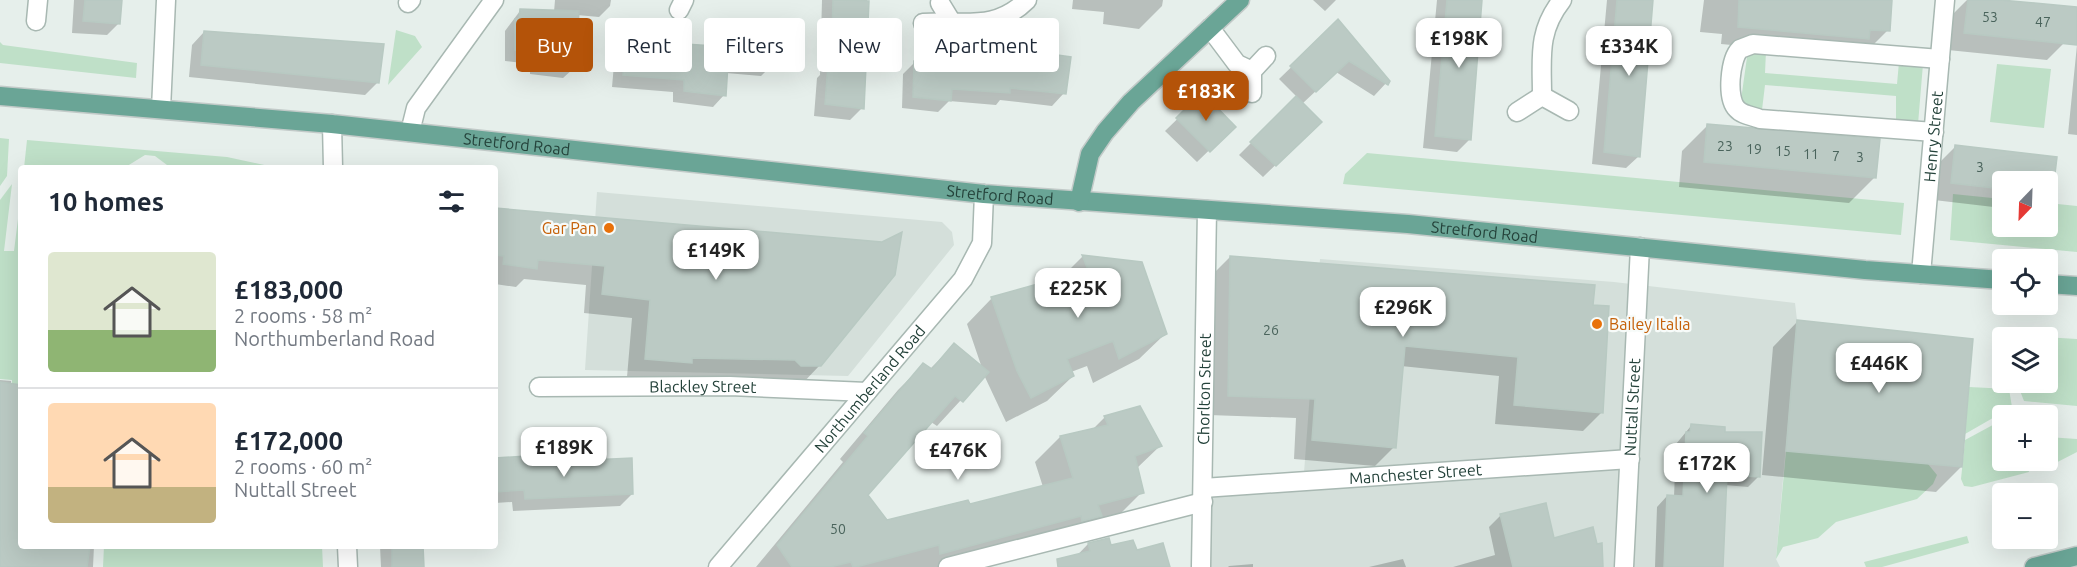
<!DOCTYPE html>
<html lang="en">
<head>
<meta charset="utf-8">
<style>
  :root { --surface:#fff; --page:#f6f6f7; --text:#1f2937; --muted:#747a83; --line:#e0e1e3; --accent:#b45309 }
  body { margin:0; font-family:Ubuntu,sans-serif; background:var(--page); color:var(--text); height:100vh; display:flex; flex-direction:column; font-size:22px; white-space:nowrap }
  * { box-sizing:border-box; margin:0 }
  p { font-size:20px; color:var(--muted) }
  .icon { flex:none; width:33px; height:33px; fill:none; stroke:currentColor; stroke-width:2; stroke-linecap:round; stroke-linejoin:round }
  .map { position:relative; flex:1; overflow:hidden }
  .panel { position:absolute; left:18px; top:165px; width:480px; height:384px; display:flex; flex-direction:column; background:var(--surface); border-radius:6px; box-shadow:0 6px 24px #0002 }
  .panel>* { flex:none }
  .top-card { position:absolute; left:516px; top:18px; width:570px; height:54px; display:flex; gap:12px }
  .needle { width:39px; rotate:203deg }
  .buttons { position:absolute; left:1992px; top:171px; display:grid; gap:12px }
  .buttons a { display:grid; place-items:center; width:66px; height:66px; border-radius:6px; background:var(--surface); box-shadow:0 6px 24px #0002; font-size:30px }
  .price { position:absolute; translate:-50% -51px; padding:0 14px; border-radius:12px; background:#fff; color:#222; font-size:20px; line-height:39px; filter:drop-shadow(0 2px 3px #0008) }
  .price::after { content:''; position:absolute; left:50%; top:36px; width:18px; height:14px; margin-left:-9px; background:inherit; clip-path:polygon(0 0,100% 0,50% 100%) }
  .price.current { background:var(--accent); color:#fff }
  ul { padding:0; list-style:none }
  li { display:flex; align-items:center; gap:18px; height:150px; padding:0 30px }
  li+li { border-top:2px solid var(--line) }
  li span { display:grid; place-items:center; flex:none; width:168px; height:120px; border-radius:6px; color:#555 }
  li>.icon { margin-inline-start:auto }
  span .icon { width:72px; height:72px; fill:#fffc; stroke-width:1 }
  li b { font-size:26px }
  h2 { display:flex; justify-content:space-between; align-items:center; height:72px; padding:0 30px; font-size:26px }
  .chip { padding:0 21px; border-radius:6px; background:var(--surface); box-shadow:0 6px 24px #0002; font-size:21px; line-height:54px }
  .chip.current { background:var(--accent); color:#fff }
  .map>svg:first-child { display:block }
</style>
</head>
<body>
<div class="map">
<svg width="2077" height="567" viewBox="0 0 2077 567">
  <rect width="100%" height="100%" fill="#e6efeb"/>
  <!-- built -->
  <path fill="#d4dfda" d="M597,192L942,222L952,232L954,245L848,376L585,370Z
    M1320,259L1614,282L1795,303L1797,320L1776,559L1780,567H1204L1205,492L1303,486Z"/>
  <!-- green -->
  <path fill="#bfe0c8" d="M396,30L415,36L422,47L388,85Z
    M0,42L3,45L137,63L136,78L0,63Z
    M1766,51L1765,73L1897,84L1899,62L1923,64L1918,124L1896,122V96L1765,85L1762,110L1745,107L1741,100L1747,57L1751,52Z
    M1997,64L2051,69L2044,128L1990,122Z
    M0,138L9,139L7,176L0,186Z
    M27,140L227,157L269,166L265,168H171L155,156L145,155L124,168H24Z
    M1367,153L1904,203L1901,235L1343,184L1345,174Z
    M12,184L4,251H14L21,195V385L12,384V380L0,379V200Z
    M1953,194L2002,199V226H2048V203L2077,206V252L1950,240Z
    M1998,334L2077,339V406L2024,401L2017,383L2048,382V338H2002V344Z
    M1969,387L2009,389L2012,407L1965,434Z
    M2002,420V460L2026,461L2029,472L1972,487L1964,486L1961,479L1965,440Z
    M2048,437L2077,439V452L2042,470L2040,461L2048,460Z
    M1786,451L1928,464L1937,475L1933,484L1917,499L1836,522L1818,538L1783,547L1776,559Z
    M1967,536L1969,543L1882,567H1866L1864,562Z
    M104,546H322L323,567H103Z"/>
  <!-- shadow -->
  <path fill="#0003" d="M74,0H121L119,23L107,35L72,33Z
    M555,0H611L610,6L599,17L577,15L574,68L563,78L530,74V64L505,61V31L520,11L554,12Z
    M822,0H867L862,108L850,120L814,116L817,78L820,75Z
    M1073,0H1163L1162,6L1139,29L1103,24L1104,12L1072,9Z
    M1313,0H1336L1325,11Z
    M1437,0H1481L1469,140L1457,152L1423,148Z
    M1607,0H1652L1639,156L1626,168L1592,164Z
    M1704,0H1891L1888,30L1871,47L1850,56L1721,44L1722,34L1700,32Z
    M1967,0H1985L2064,43L2047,60L1948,50L1951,16Z
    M1338,22L1388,81L1374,96L1336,72L1302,104L1320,122L1263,177L1239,155L1297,97L1279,79Z
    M739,25L773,64L761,76L726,73L724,95L713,107L673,102V92L612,87L615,53L626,42L726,48L727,37Z
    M204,32L377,83L365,95L189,77L192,45Z
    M2077,45V135L2068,134Z
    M1030,53L1064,93L1052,106L1000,100L996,105L949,101L938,112L902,108L903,74L915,62L962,66L974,54L1025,58Z
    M1202,95L1233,127L1197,162L1165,131Z
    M1707,126L1875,177L1849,203L1679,187L1682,151Z
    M1955,147L2055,158L2051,194L2048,198V182H2002V208L1934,200L1938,164Z
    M495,209L820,365L801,385L782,384L776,379L676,377L671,381L627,377L632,318L584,313L586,285L524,279L516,287L495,284Z
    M1083,256L1165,334L1139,359L1093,383L1087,366L1071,372L1073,376L1047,401L1006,422L984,375L937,426L931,422L867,494L886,522L969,506L1043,487L1035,462L1060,437L1092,430L1105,417L1160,446L1136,469L1142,492L1116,518L956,567H756L843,462L840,459L898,390L923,365L930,369L954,345L982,368L967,324L992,298L1060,279Z
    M1230,257L1591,307L1602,412L1583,431L1495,424L1499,376L1401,366L1394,447L1375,466L1294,459L1296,418L1209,415L1211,276Z
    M1798,321L1961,467L1936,492L1762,475L1773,347Z
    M0,380L11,381V386L21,387V546H94L93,567H0Z
    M1691,426L1723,434L1759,476L1748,487L1725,485L1722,567H1655L1657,507L1667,496L1674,497L1676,444Z
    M495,459L525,465L632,494L620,506L513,511L512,502L495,503Z
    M1501,515L1552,540L1600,567H1453L1495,555L1489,527Z
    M1088,544L1136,551L1168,567H1066Z
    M380,546H422L423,567H381Z
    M1403,559L1406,567H1369Z
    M1253,564V567H1228L1229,566Z"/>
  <!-- building -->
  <path fill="#bbcac4" stroke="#b8c9c2" stroke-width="1.5" d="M85,0H122L120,24L83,21Z
    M833,0L869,1L864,109L825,104L828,65H831Z
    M1447,0H1482L1471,140L1435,136Z
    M1617,0H1653L1640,157L1604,152Z
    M1739,0H1892L1890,31L1870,30L1869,39L1738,27Z
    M1968,0H2001L2077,7V45L1964,33Z
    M520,9L579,11L575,68L540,64V54L515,50V19H519Z
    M1338,19L1390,81L1388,85L1349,61L1316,92L1290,66Z
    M738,23L778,26L775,65L735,61Z
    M204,31L384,44L379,83L201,65Z
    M626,40L729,47L726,96L684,91V80L623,75Z
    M1029,51L1071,57L1066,94L1010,88V93L952,89L951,101L913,97L914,61L973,65V53L1029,57Z
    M1202,92L1236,127L1210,152L1176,118Z
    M1296,96L1322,122L1276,166L1250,142Z
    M1707,124L1880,139L1876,178L1704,162Z
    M1955,145L2057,157L2054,182H2002V189L1951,183Z
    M495,208L882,242L902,232L895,275L821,366H801L795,360L692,358V363L645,359L650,300L602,294L605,266L538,260L537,269L503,264L504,256L495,255Z
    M1082,255L1142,262L1167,334L1119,359L1113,341L1067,359L1074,376L1031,398L1017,371L991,297L1088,270Z
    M1230,256L1595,285L1593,305L1609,306L1603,413L1514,405L1518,357L1405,346L1396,448L1312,440L1315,399L1228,396Z
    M1797,320L1973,339L1962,467L1786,451Z
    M954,343L989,372L963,402L955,396L868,495L887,520L968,500L970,504L1073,478L1060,436L1108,425L1104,416L1140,406L1162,446L1135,456L1144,493L1098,505L1102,516L1082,521L1081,516L940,554L939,545L856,567H853L851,562L830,567H792L777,545L868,436L864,433L923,363L932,369Z
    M0,382L21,385V546H90L87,567H0Z
    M1691,424L1725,427V432H1762L1760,477L1727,475L1723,567H1664L1667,495L1683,496L1686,432H1690Z
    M526,456V463L632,458L633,494L525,499L524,490L495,492V458Z
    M1546,503L1554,538L1593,527L1597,544L1602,543L1603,567H1513L1500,514Z
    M1109,538L1111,545L1133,540L1137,550L1163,543L1170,567H1058L1057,559L1090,551L1088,543Z
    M392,546H423L424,567H392Z"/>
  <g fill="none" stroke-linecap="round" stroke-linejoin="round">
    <defs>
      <g id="minor">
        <path d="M408,3L411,0"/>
        <path d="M940,3L951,21"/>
        <path d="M679,10L684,0"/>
        <path d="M36,21L38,0"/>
        <path d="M923,23C964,20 995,32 1027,0"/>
        <path d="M1210,28L1237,64L1252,71"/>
        <path d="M1252,93V71L1266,56"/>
        <path d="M1542,96C1542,57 1537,32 1562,0"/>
        <path d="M161,109L166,0"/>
        <path d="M1517,112L1542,96L1569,111"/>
        <path d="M332,124L333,168"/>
        <path d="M410,132L416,108L494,0"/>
        <path d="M1934,132L1760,119C1753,116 1742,115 1737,109C1726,98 1730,59 1740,49L1753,44L1940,59"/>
        <path id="s1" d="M1921,274L1945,0"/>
        <path id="s2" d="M539,387L730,386L867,392"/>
        <path id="s3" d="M1203,488L1630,459"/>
        <path d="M347,546L348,567"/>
        <path id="s4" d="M718,567L963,279L982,243L984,194"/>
        <path d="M948,567L1203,502"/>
        <path id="s5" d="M1201,567L1207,210"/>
        <path id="s6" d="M1624,567L1640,247"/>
      </g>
      <g id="major">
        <path id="s7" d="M0,96L332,124L984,194L1408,224L1865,270L2002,280"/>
        <path d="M1079,202L1090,154L1105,132L1131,102L1240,0"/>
        <path d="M2048,284L2077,286"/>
        <path d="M2034,567L2077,556"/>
      </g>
    </defs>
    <!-- minor casing -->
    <use href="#minor" stroke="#a8b8b2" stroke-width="21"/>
    <!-- major casing -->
    <use href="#major" stroke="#c2cac8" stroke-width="21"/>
    <!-- minor -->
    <use href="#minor" stroke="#fff" stroke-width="18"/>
    <!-- major -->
    <use href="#major" stroke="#6aa596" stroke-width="18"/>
  </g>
  <!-- markers -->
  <g fill="#e8710a" stroke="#f7fbf9" stroke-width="2">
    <circle cx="609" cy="228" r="6"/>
    <circle cx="1597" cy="324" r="6"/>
  </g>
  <g text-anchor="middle" stroke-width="4.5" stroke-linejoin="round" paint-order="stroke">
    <!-- number labels -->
    <g font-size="14" fill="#4a645c">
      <text x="1990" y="22">53</text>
      <text x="2043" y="27">47</text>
      <text x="1725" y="151">23</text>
      <text x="1754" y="154">19</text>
      <text x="1783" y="156">15</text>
      <text x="1811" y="159">11</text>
      <text x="1836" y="161">7</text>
      <text x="1860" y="162">3</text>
      <text x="1980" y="172">3</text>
      <text x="1271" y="335">26</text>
      <text x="838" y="534">50</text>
    </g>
    <!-- street labels -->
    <g font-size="16" fill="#24423a" stroke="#f7fbf9">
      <text dy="6" stroke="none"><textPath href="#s1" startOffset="138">Henry Street</textPath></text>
      <text dy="6" stroke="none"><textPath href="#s7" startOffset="519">Stretford Road</textPath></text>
      <text dy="6" stroke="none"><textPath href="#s7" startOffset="1005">Stretford Road</textPath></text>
      <text dy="6" stroke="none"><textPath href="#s7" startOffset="1491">Stretford Road</textPath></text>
      <text dy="6" stroke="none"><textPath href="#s2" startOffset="164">Blackley Street</textPath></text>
      <text dy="6" stroke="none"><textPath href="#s4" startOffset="234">Northumberland Road</textPath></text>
      <text dy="6" stroke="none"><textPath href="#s5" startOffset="178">Chorlton Street</textPath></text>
      <text dy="6" stroke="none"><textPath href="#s6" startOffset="160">Nuttall Street</textPath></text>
      <text dy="6" stroke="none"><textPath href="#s3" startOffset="213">Manchester Street</textPath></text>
    </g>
    <!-- food labels -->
    <g font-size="16" fill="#c56008" stroke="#f7fbf9" text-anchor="end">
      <text x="597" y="234">Gar Pan</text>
      <text x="1609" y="330" text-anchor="start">Bailey Italia</text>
    </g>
  </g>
</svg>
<div class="buttons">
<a><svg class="needle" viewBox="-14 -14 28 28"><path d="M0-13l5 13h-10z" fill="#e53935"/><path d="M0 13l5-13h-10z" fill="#747a83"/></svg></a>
<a><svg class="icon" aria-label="locate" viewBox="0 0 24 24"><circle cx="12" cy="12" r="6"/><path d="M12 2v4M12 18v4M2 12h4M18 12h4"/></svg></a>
<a><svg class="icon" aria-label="layers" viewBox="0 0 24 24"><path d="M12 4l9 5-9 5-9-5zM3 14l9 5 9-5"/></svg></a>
<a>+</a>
<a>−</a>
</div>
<b class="price" style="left:1459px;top:69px">£198K</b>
<b class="price" style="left:1629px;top:77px">£334K</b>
<b class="price current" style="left:1206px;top:122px">£183K</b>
<b class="price" style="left:716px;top:281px">£149K</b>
<b class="price" style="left:1078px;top:319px">£225K</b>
<b class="price" style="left:1403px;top:338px">£296K</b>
<b class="price" style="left:1879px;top:394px">£446K</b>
<b class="price" style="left:564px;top:478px">£189K</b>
<b class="price" style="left:958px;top:481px">£476K</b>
<b class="price" style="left:1707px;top:494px">£172K</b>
<div class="top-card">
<a class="chip current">Buy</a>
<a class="chip">Rent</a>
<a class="chip">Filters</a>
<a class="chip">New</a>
<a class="chip">Apartment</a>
</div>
<section class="panel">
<h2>10 homes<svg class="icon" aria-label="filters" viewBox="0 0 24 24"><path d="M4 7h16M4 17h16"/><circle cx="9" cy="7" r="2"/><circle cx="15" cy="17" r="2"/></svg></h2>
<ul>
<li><span style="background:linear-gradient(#dfe7d0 65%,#8fb573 0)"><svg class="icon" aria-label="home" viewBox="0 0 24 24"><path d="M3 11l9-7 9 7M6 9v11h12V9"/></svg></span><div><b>£183,000</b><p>2 rooms · 58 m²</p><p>Northumberland Road</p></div></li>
<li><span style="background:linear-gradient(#ffd9b3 70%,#c2b280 0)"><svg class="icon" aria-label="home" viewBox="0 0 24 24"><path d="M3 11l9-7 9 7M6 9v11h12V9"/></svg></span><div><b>£172,000</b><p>2 rooms · 60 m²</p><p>Nuttall Street</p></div></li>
</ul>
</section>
</div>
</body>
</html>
